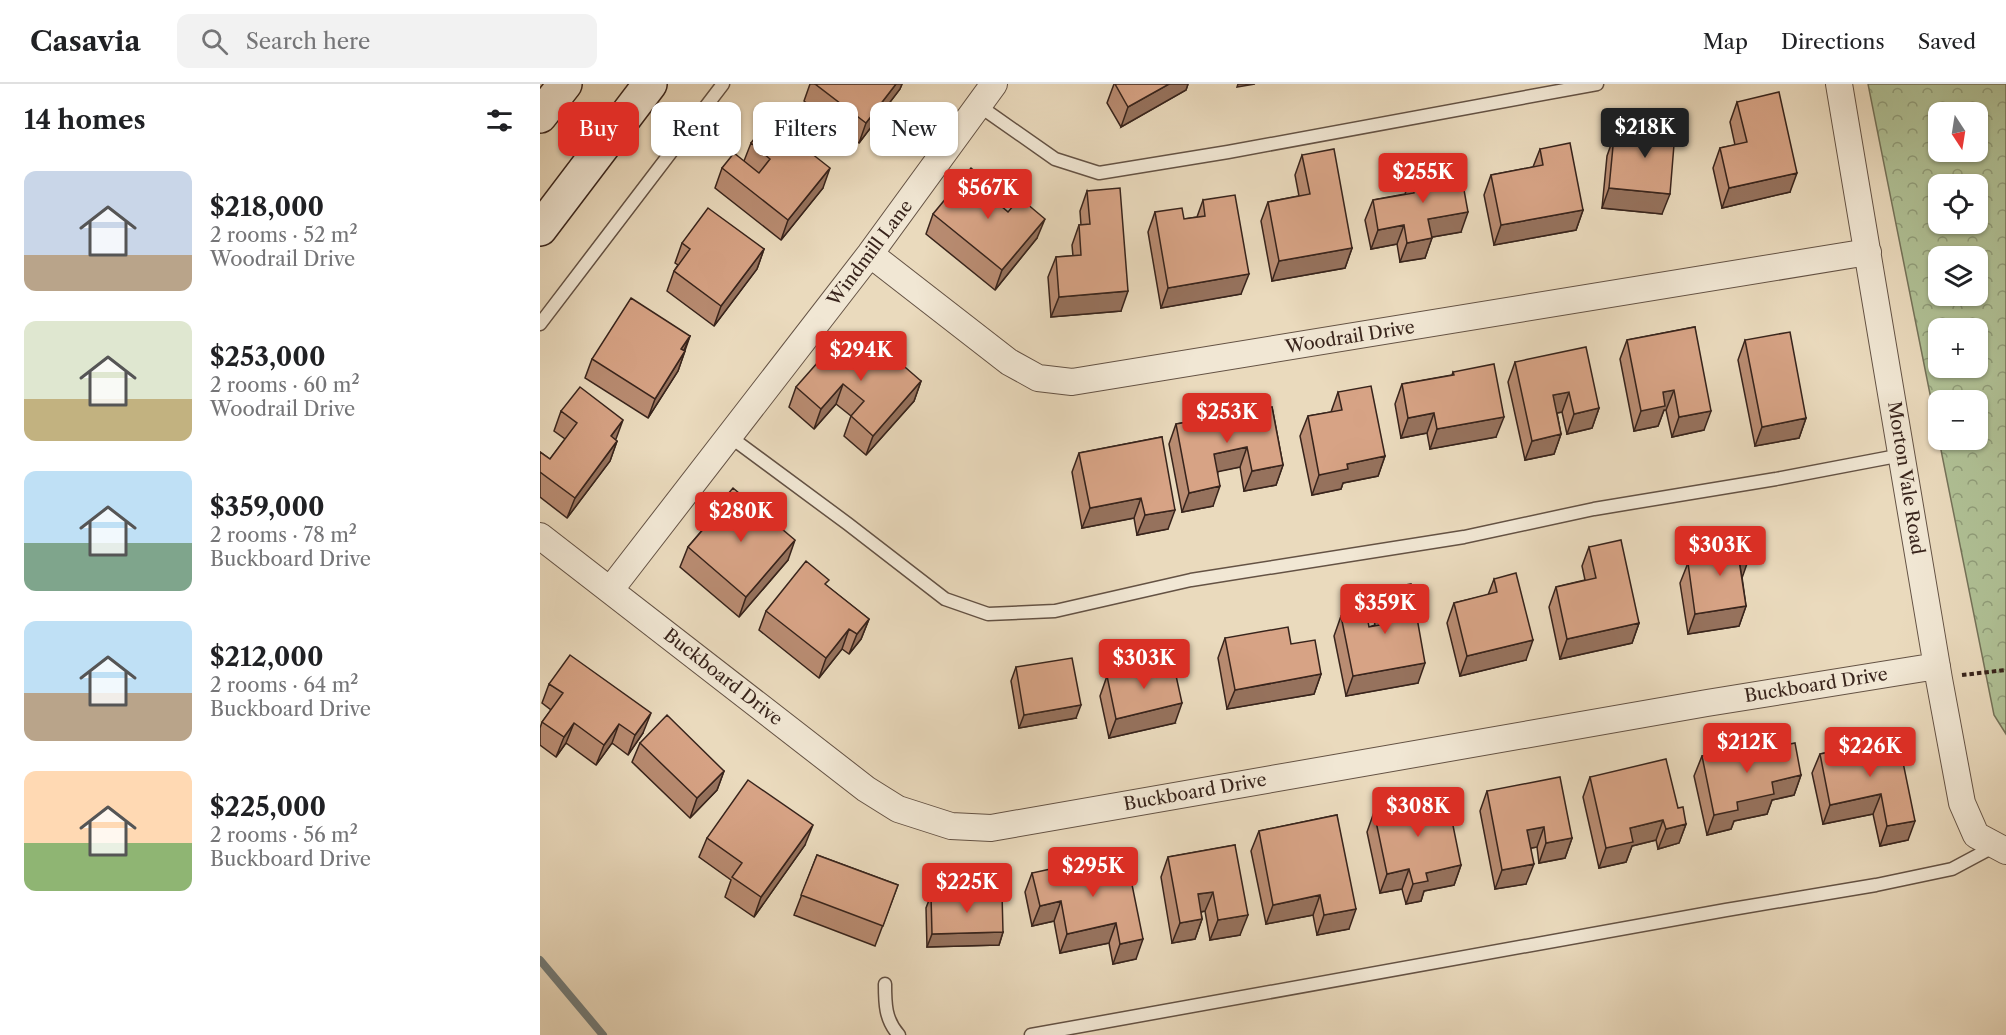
<!DOCTYPE html>
<html lang="en">
<head>
<meta charset="utf-8">
<style>
  :root { --surface:#fff; --page:#f2f2f2; --text:#202124; --muted:#757577; --line:#e0e0e0; --accent:#d93025 }
  body { margin:0; font-family:"Libre Caslon Text",serif; background:var(--page); color:var(--text); height:100vh; display:flex; flex-direction:column; font-size:22px; white-space:nowrap }
  * { box-sizing:border-box; margin:0 }
  p { font-size:20px; color:var(--muted) }
  .icon { flex:none; width:33px; height:33px; fill:none; stroke:currentColor; stroke-width:2; stroke-linecap:round; stroke-linejoin:round }
  .map { position:relative; flex:1; overflow:hidden }
  .panel { display:flex; flex-direction:column; background:var(--surface); width:540px }
  .panel>* { flex:none }
  .guide { position:absolute; left:18px; top:18px; width:570px; height:54px; display:flex; gap:12px }
  .needle { width:39px; rotate:168deg }
  .tools { position:absolute; left:1388px; top:18px; display:grid; gap:12px }
  .tools a { display:grid; place-items:center; width:60px; height:60px; border-radius:12px; background:var(--surface); box-shadow:0 2px 4px #0004; font-size:30px }
  .price { position:absolute; translate:-50% -51px; padding:0 14px; border-radius:6px; background:var(--accent); color:#fff; font-size:20px; line-height:39px; filter:drop-shadow(0 2px 3px #0008) }
  .price::after { content:''; position:absolute; left:50%; top:36px; width:18px; height:14px; margin-left:-9px; background:inherit; clip-path:polygon(0 0,100% 0,50% 100%) }
  .price.selected { background:#222; color:#fff }
  ul { padding:0; list-style:none }
  li { display:flex; align-items:center; gap:18px; height:150px; padding:0 24px }
  li span { display:grid; place-items:center; flex:none; width:168px; height:120px; border-radius:12px; color:#555 }
  li>.icon { margin-inline-start:auto }
  span .icon { width:72px; height:72px; fill:#fffc; stroke-width:1 }
  li b { font-size:26px }
  h2 { display:flex; justify-content:space-between; align-items:center; height:72px; padding:0 24px; font-size:26px }
  .pill { padding:0 21px; border-radius:12px; background:var(--surface); box-shadow:0 2px 4px #0004; font-size:21px; line-height:54px }
  .pill.selected { background:var(--accent); color:#fff }
  header { display:flex; align-items:center; gap:36px; box-sizing:border-box; height:84px; padding:0 30px; background:var(--surface); border-bottom:2px solid var(--line) }
  header strong { font-size:28px }
  nav { display:flex; gap:33px; margin-inline-start:auto; font-size:21px }
  .search { width:420px; height:54px; background:var(--page); display:flex; align-items:center; gap:15px; box-sizing:border-box; padding:0 21px; border-radius:12px; color:var(--muted); font-size:22px }
  main { display:flex; flex:1; min-height:0 }
  .map>svg:first-child { display:block }
</style>
</head>
<body>
<header>
<strong>Casavia</strong>
<div class="search"><svg class="icon" aria-label="search" viewBox="0 0 24 24"><circle cx="10" cy="10" r="6"/><path d="M15 15l6 6"/></svg>Search here</div>
<nav><a>Map</a><a>Directions</a><a>Saved</a></nav>
</header>
<main>
<section class="panel">
<h2>14 homes<svg class="icon" aria-label="filters" viewBox="0 0 24 24"><path d="M4 7h16M4 17h16"/><circle cx="9" cy="7" r="2"/><circle cx="15" cy="17" r="2"/></svg></h2>
<ul>
<li><span style="background:linear-gradient(#c9d6e8 70%,#b9a48a 0)"><svg class="icon" aria-label="home" viewBox="0 0 24 24"><path d="M3 11l9-7 9 7M6 9v11h12V9"/></svg></span><div><b>$218,000</b><p>2 rooms · 52 m²</p><p>Woodrail Drive</p></div></li>
<li><span style="background:linear-gradient(#dfe7d0 65%,#c2b280 0)"><svg class="icon" aria-label="home" viewBox="0 0 24 24"><path d="M3 11l9-7 9 7M6 9v11h12V9"/></svg></span><div><b>$253,000</b><p>2 rooms · 60 m²</p><p>Woodrail Drive</p></div></li>
<li><span style="background:linear-gradient(#bfe0f5 60%,#7fa58c 0)"><svg class="icon" aria-label="home" viewBox="0 0 24 24"><path d="M3 11l9-7 9 7M6 9v11h12V9"/></svg></span><div><b>$359,000</b><p>2 rooms · 78 m²</p><p>Buckboard Drive</p></div></li>
<li><span style="background:linear-gradient(#bfe0f5 60%,#b9a48a 0)"><svg class="icon" aria-label="home" viewBox="0 0 24 24"><path d="M3 11l9-7 9 7M6 9v11h12V9"/></svg></span><div><b>$212,000</b><p>2 rooms · 64 m²</p><p>Buckboard Drive</p></div></li>
<li><span style="background:linear-gradient(#ffd9b3 60%,#8fb573 0)"><svg class="icon" aria-label="home" viewBox="0 0 24 24"><path d="M3 11l9-7 9 7M6 9v11h12V9"/></svg></span><div><b>$225,000</b><p>2 rooms · 56 m²</p><p>Buckboard Drive</p></div></li>
</ul>
</section>
<div class="map">
<svg width="1466" height="951" viewBox="0 0 1466 951">
  <defs>
    <pattern id="park-crowns" width="20" height="18" patternUnits="userSpaceOnUse" patternTransform="scale(1.5)"><rect width="20" height="18" fill="#b0c196"/><path d="M2 6a3 3 0 1 1 6 0M12 15a3 3 0 1 1 6 0" fill="none" stroke="#909d7a"/></pattern>
  </defs>
  <rect width="100%" height="100%" fill="#eadabd"/>
  <filter id="stains"><feTurbulence type="fractalNoise" baseFrequency=".00333" numOctaves="4"/><feColorMatrix values="0 0 0 0 .2 0 0 0 0 .09 0 0 0 0 .02 0 0 0 .5 -.17"/></filter>
  <radialGradient id="worn" r=".72"><stop offset=".6" stop-color="#630" stop-opacity="0"/><stop offset="1" stop-color="#630" stop-opacity=".3"/></radialGradient>
  <!-- park -->
  <path fill="url(#park-crowns)" stroke="#747259" stroke-width="1.5" fill-rule="evenodd" d="M1328,0H1466V650L1454,631L1399,356H1437V316H1398V350ZM1398,28H1437V68H1398ZM1398,100H1437V140H1398ZM1398,172H1437V212H1398ZM1398,244H1437V284H1398Z"/>
  <g fill="none" stroke-linecap="round" stroke-linejoin="round">
    <!-- stream -->
    <path stroke="#737d7b" stroke-width="8" d="M0,876L63,951"/>
    <defs>
      <path id="lane" d="M438,21L515,75L559,89L688,68L1057,0
        M0,240L183,0
        M189,352L308,440L405,515L448,530L515,527L651,496L924,453L1054,425L1236,395L1362,371
        M345,900C345,919 345,936 359,951
        M491,951L1186,826L1336,801L1412,785L1455,762"/>
      <path id="street" d="M1299,0L1399,595L1422,719L1436,751L1466,767
        M330,170L469,278L498,294L532,298L1328,168
        M0,452L326,705L358,725L411,742L451,744L1167,619L1397,582
        M71,505L330,170L454,0"/>
      <path id="secondary" d="M0,32L25,0
        M0,145L110,0"/>
    </defs>
    <!-- lane casing -->
    <use href="#lane" stroke="#645244" stroke-width="15"/>
    <!-- street casing -->
    <use href="#street" stroke="#645244" stroke-width="28"/>
    <!-- secondary casing -->
    <use href="#secondary" stroke="#38241c" stroke-width="36"/>
    <!-- path -->
    <path stroke="#38241c" stroke-width="4" stroke-dasharray="4.5 3" stroke-linecap="butt" d="M1422,591L1466,586"/>
    <!-- lane -->
    <use href="#lane" stroke="#f1e7d4" stroke-width="12"/>
    <!-- street -->
    <use href="#street" stroke="#f1e7d4" stroke-width="26"/>
    <!-- secondary -->
    <use href="#secondary" stroke="#f1e7d4" stroke-width="33"/>
  </g>
  <!-- wall -->
  <path fill="#b98c72" stroke="#38241c" stroke-width="1.5" d="M270,0H362L360,5L319,59L264,17Z
    M574,0H648L646,6L581,43L567,19Z
    M1197,18L1250,108L1182,124L1173,84L1180,64L1195,61L1190,38Z
    M1107,34L1122,130L1062,124L1067,72L1074,52L1100,54Z
    M211,59L283,104L241,156L175,104L182,84L204,77Z
    M1000,65L1043,126L1036,146L954,161L944,111L951,91L993,83Z
    M762,71L812,164L805,184L732,197L721,137L728,118L759,112L755,91Z
    M871,93L921,148L892,153L885,174L860,178L857,160L831,165L825,136L833,116L865,110Z
    M547,107L581,227L511,233L508,193L516,173L533,172L532,161L539,141H541L540,127Z
    M450,113L468,128L497,154L455,206L386,150L393,130Z
    M663,116L701,210L621,224L608,148L615,128L644,135L657,133Z
    M142,159L224,165L217,185L174,242L127,207L134,187L138,181L135,179Z
    M1155,243L1164,346L1132,353L1126,326H1124L1118,342L1094,347L1080,275L1087,256Z
    M150,252L138,287L108,334L45,294L52,275Z
    M1205,256L1266,334L1259,354L1215,362L1198,276Z
    M323,271L381,297L374,317L326,371L304,352L311,332L296,320L274,345L249,323L256,303Z
    M975,278L1059,324L1052,344L1027,350L1022,328L1017,329L1021,350L1014,370L985,376L968,298Z
    M913,288L956,353L890,365L887,349L861,354L855,320L862,300L912,291Z
    M798,308L845,372L838,392L803,399L801,405L772,411L760,352L768,332L791,328Z
    M732,323L743,381L736,401L704,407L700,383L678,387L673,422L642,428L629,360L636,340Z
    M21,327L77,357L70,377L27,434L0,413V368L10,375L25,355L14,347Z
    M622,353L628,445L597,451L594,434L542,444L532,388L539,369Z
    M169,432L248,476L199,533L140,483L148,463L165,443Z
    M1176,453L1202,493L1206,522L1199,542L1148,550L1140,499L1148,479L1169,476V473Z
    M1049,463L1099,539L1092,559L1020,575L1009,523L1016,503L1045,496L1042,482Z
    M954,495L986,576L920,592L907,539L914,519L948,511Z
    M287,502L329,535L321,555L309,570L302,565L279,594L219,546L226,527Z
    M840,506L878,599L806,612L794,552L801,532L829,543L835,541L832,526Z
    M685,554L751,560L781,590L774,610L687,625L678,574Z
    M476,583L536,634L479,644L471,597Z
    M567,592L635,639L569,654L560,612Z
    M9,600L103,649L88,671L72,659L56,681L26,659L16,673L0,661V644L2,638L11,626L2,619Z
    M1358,654L1368,756L1340,762L1333,730L1283,740L1272,689L1280,670Z
    M100,659L184,687L177,706L150,734L92,678Z
    M1212,668L1261,691L1254,711L1232,716L1227,730L1194,737L1191,745L1167,751L1154,692L1162,672Z
    M1050,693L1138,724L1146,740L1139,759L1118,765L1116,756L1092,762L1086,778L1059,784L1043,713Z
    M947,707L1032,754L1025,774L999,779L997,763L991,764L986,800L955,805L940,727Z
    M834,728L921,781L914,801L884,807L881,817L866,820L862,805L840,809L827,748Z
    M797,731L809,845L777,851L773,831L726,840L711,767L719,747Z
    M167,754L265,761L214,833L185,813L191,796L159,773Z
    M695,761L700,851L670,856L665,827L661,828L662,835L655,855L632,859L621,793L628,773Z
    M277,771L358,801L335,862L254,831Z
    M587,776L596,875L573,880L569,859L520,869L514,837L492,842L485,808L492,789L530,788Z
    M391,811L463,848L459,861L387,863L386,824Z"/>
  <!-- shaded-wall -->
  <path fill="#96725d" stroke="#38241c" stroke-width="1.5" d="M356,0H362L360,5L319,59L326,39Z
    M629,0H648L646,6L581,43L588,23Z
    M698,0H715L697,3Z
    M290,84L283,104L241,156L248,136Z
    M1257,89L1250,108L1182,124L1189,104Z
    M1069,104L1130,110L1122,130L1062,124Z
    M1043,126L1036,146L954,161L961,141Z
    M928,128L921,148L881,155L888,135Z
    M505,135L497,154L455,206L462,186Z
    M864,141L857,160L831,165L838,146Z
    M892,154L885,174L860,178L867,159Z
    M812,164L805,184L732,197L739,177Z
    M224,165L217,185L174,242L181,222Z
    M709,190L701,210L621,224L628,204Z
    M588,207L581,227L511,233L519,213Z
    M150,252L142,271L141,265Z
    M145,267L138,287L108,334L115,315Z
    M381,297L374,317L326,371L333,352Z
    M303,300L296,320L274,345L281,325Z
    M1134,306L1126,326H1124L1118,342L1094,347L1101,327L1123,308Z
    M1029,308L1022,328L1006,331L1013,311Z
    M1059,324L1052,344L1027,350L1034,330Z
    M1171,327L1164,346L1132,353L1139,333Z
    M894,329L887,349L861,354L868,334Z
    M964,333L956,353L890,365L897,345Z
    M1266,334L1259,354L1215,362L1222,343Z
    M83,336L76,355L63,372L71,352Z
    M1021,350L1014,370L985,376L992,357Z
    M77,357L70,377L27,434L35,414Z
    M707,363L700,383L667,390L674,370Z
    M845,372L838,392L803,399L801,405L772,411L779,391L807,380Z
    M743,381L736,401L704,407L712,387Z
    M680,402L673,422L642,428L649,409Z
    M601,414L594,434L542,444L550,424Z
    M635,426L628,445L597,451L605,431Z
    M255,456L248,476L199,533L206,513Z
    M1209,474L1202,494L1199,476Z
    M1206,522L1199,542L1148,550L1155,530Z
    M329,535L321,555L309,570L317,550Z
    M1099,539L1092,559L1020,575L1027,555Z
    M309,545L302,565L279,594L286,574Z
    M993,556L986,576L920,592L927,572Z
    M885,579L878,599L806,612L813,592Z
    M781,590L774,610L687,625L695,606Z
    M642,619L635,639L569,654L576,635Z
    M541,621L536,634L479,644L484,631Z
    M111,629L103,649L88,671L95,651Z
    M34,639L26,659L16,673L24,653Z
    M79,640L72,659L56,681L64,661Z
    M184,687L177,706L150,734L157,714Z
    M1261,691L1254,711L1232,716L1227,730L1194,737L1191,745L1167,751L1174,731L1232,698Z
    M1341,710L1333,730L1283,740L1290,721Z
    M1123,736L1116,756L1092,762L1086,778L1059,784L1066,764L1090,744Z
    M1375,737L1368,756L1340,762L1347,742Z
    M1146,740L1139,759L1118,765L1126,745Z
    M273,741L265,761L214,833L221,813Z
    M1004,743L997,763L980,766L987,746Z
    M1032,754L1025,774L999,779L1006,759Z
    M994,780L986,800L955,805L962,786Z
    M921,781L914,801L884,807L881,817L866,820L873,800L886,789Z
    M869,785L862,805L840,809L847,790Z
    M673,808L665,827L650,830L658,810Z
    M780,811L773,831L726,840L733,821Z
    M521,817L514,837L492,842L500,822Z
    M816,825L809,845L777,851L784,831Z
    M708,831L700,851L670,856L678,836Z
    M662,835L655,855L632,859L640,839Z
    M576,839L569,859L520,869L527,850Z
    M463,848L459,861L387,863L392,850Z
    M603,855L596,875L573,880L580,860Z"/>
  <!-- building -->
  <path fill="#d7a385" stroke="#38241c" stroke-width="1.5" d="M275,0H356L326,39Z
    M575,0H629L588,23Z
    M1239,8L1257,89L1189,104L1180,64L1207,58L1197,18Z
    M1107,34L1136,36L1130,110L1069,104L1074,52L1105,55Z
    M229,36L290,84L248,136L182,84L194,69L219,89L230,75L211,59Z
    M1030,59L1043,126L961,141L951,91L1003,81L1000,65Z
    M794,65L812,164L739,177L728,118L770,110L762,71Z
    M431,84L454,103L448,111L468,128L480,114L505,135L462,186L393,130Z
    M920,84L928,128L888,135L892,154L867,159L864,141L838,146L833,116L874,109L871,93Z
    M580,104L588,207L519,213L516,173L541,171L539,141L550,140L547,107Z
    M695,111L709,190L628,204L615,128L642,124L644,135L665,132L663,116Z
    M168,124L224,165L181,222L134,187L150,165L142,159Z
    M91,214L150,252L141,265L145,267L115,315L52,275Z
    M1155,243L1171,327L1139,333L1134,306L1123,308L1125,322L1101,327L1087,256Z
    M1250,248L1266,334L1222,343L1205,256Z
    M301,252L323,271L335,257L381,297L333,352L311,332L324,317L303,300L281,325L256,303Z
    M1046,263L1059,324L1034,330L1029,308L1013,311L1021,350L992,357L975,278Z
    M954,280L964,333L897,345L894,329L868,334L862,300L914,291L913,288Z
    M831,302L845,372L807,380L808,385L779,391L768,332L802,326L798,308Z
    M40,303L83,336L71,352L77,357L35,414L0,388V368L10,375L37,339L21,327Z
    M732,323L743,381L712,387L707,363L674,370L680,402L649,409L636,340Z
    M622,353L635,426L605,431L601,414L550,424L539,369Z
    M193,404L255,456L206,513L148,463L172,435L169,432Z
    M1205,449L1209,474L1199,476L1206,522L1155,530L1148,479L1179,474L1176,453Z
    M1081,456L1099,539L1027,555L1016,503L1056,494L1049,463Z
    M266,477L289,496L285,500L329,535L317,550L309,545L286,574L226,527Z
    M976,489L993,556L927,572L914,519L957,508L954,495Z
    M871,500L885,579L813,592L801,532L826,527L829,543L846,540L840,506Z
    M748,543L751,560L775,556L781,590L695,606L685,554Z
    M30,571L111,629L95,651L79,640L64,661L34,639L24,653L2,638L23,609L9,600Z
    M532,574L541,621L484,631L476,583Z
    M633,578L642,619L576,635L567,592Z
    M127,631L184,687L157,714L100,659Z
    M1358,654L1375,737L1347,742L1341,710L1290,721L1280,670Z
    M1255,659L1261,691L1232,698L1234,710L1197,718L1198,726L1174,731L1162,672L1210,661L1212,668Z
    M1126,675L1138,724L1143,723L1146,740L1126,745L1123,736L1090,744L1093,758L1066,764L1050,693Z
    M1020,693L1032,754L1006,759L1004,743L987,746L994,780L962,786L947,707Z
    M208,696L273,741L221,813L192,793L202,779L167,754Z
    M907,712L921,781L886,789L888,797L873,800L869,785L847,790L834,728Z
    M797,731L816,825L784,831L780,811L733,821L719,747Z
    M695,761L708,831L678,836L673,808L658,810L662,835L640,839L628,773Z
    M277,771L358,801L343,842L261,811Z
    M587,776L603,855L580,860L576,839L527,850L521,817L500,822L492,789L529,781L530,788Z
    M462,809L463,848L392,850L391,811Z"/>
  <g text-anchor="middle" stroke-width="4.5" stroke-linejoin="round" paint-order="stroke">
    <!-- street labels -->
    <g font-size="18" fill="#38241c" stroke="#f1e7d4">
      <text transform="translate(330 169) rotate(-53)" y="6">Windmill Lane</text>
      <text transform="translate(810 253) rotate(-9)" y="6">Woodrail Drive</text>
      <text transform="translate(1366 394) rotate(81)" y="6">Morton Vale Road</text>
      <text transform="translate(183 593) rotate(38)" y="6">Buckboard Drive</text>
      <text transform="translate(1276 601) rotate(-9)" y="6">Buckboard Drive</text>
      <text transform="translate(655 708) rotate(-10)" y="6">Buckboard Drive</text>
    </g>
  </g>
  <rect width="100%" height="100%" filter="url(#stains)"/>
  <rect width="100%" height="100%" fill="url(#worn)"/>
</svg>
<div class="tools">
<a><svg class="needle" viewBox="-14 -14 28 28"><path d="M0-13l5 13h-10z" fill="#e53935"/><path d="M0 13l5-13h-10z" fill="#757577"/></svg></a>
<a><svg class="icon" aria-label="locate" viewBox="0 0 24 24"><circle cx="12" cy="12" r="6"/><path d="M12 2v4M12 18v4M2 12h4M18 12h4"/></svg></a>
<a><svg class="icon" aria-label="layers" viewBox="0 0 24 24"><path d="M12 4l9 5-9 5-9-5zM3 14l9 5 9-5"/></svg></a>
<a>+</a>
<a>−</a>
</div>
<b class="price selected" style="left:1105px;top:75px">$218K</b>
<b class="price" style="left:883px;top:120px">$255K</b>
<b class="price" style="left:448px;top:136px">$567K</b>
<b class="price" style="left:321px;top:298px">$294K</b>
<b class="price" style="left:687px;top:360px">$253K</b>
<b class="price" style="left:201px;top:459px">$280K</b>
<b class="price" style="left:1180px;top:493px">$303K</b>
<b class="price" style="left:845px;top:551px">$359K</b>
<b class="price" style="left:604px;top:606px">$303K</b>
<b class="price" style="left:1207px;top:690px">$212K</b>
<b class="price" style="left:1330px;top:694px">$226K</b>
<b class="price" style="left:878px;top:754px">$308K</b>
<b class="price" style="left:553px;top:814px">$295K</b>
<b class="price" style="left:427px;top:830px">$225K</b>
<div class="guide">
<a class="pill selected">Buy</a>
<a class="pill">Rent</a>
<a class="pill">Filters</a>
<a class="pill">New</a>
</div>
</div>
</main>
</body>
</html>
